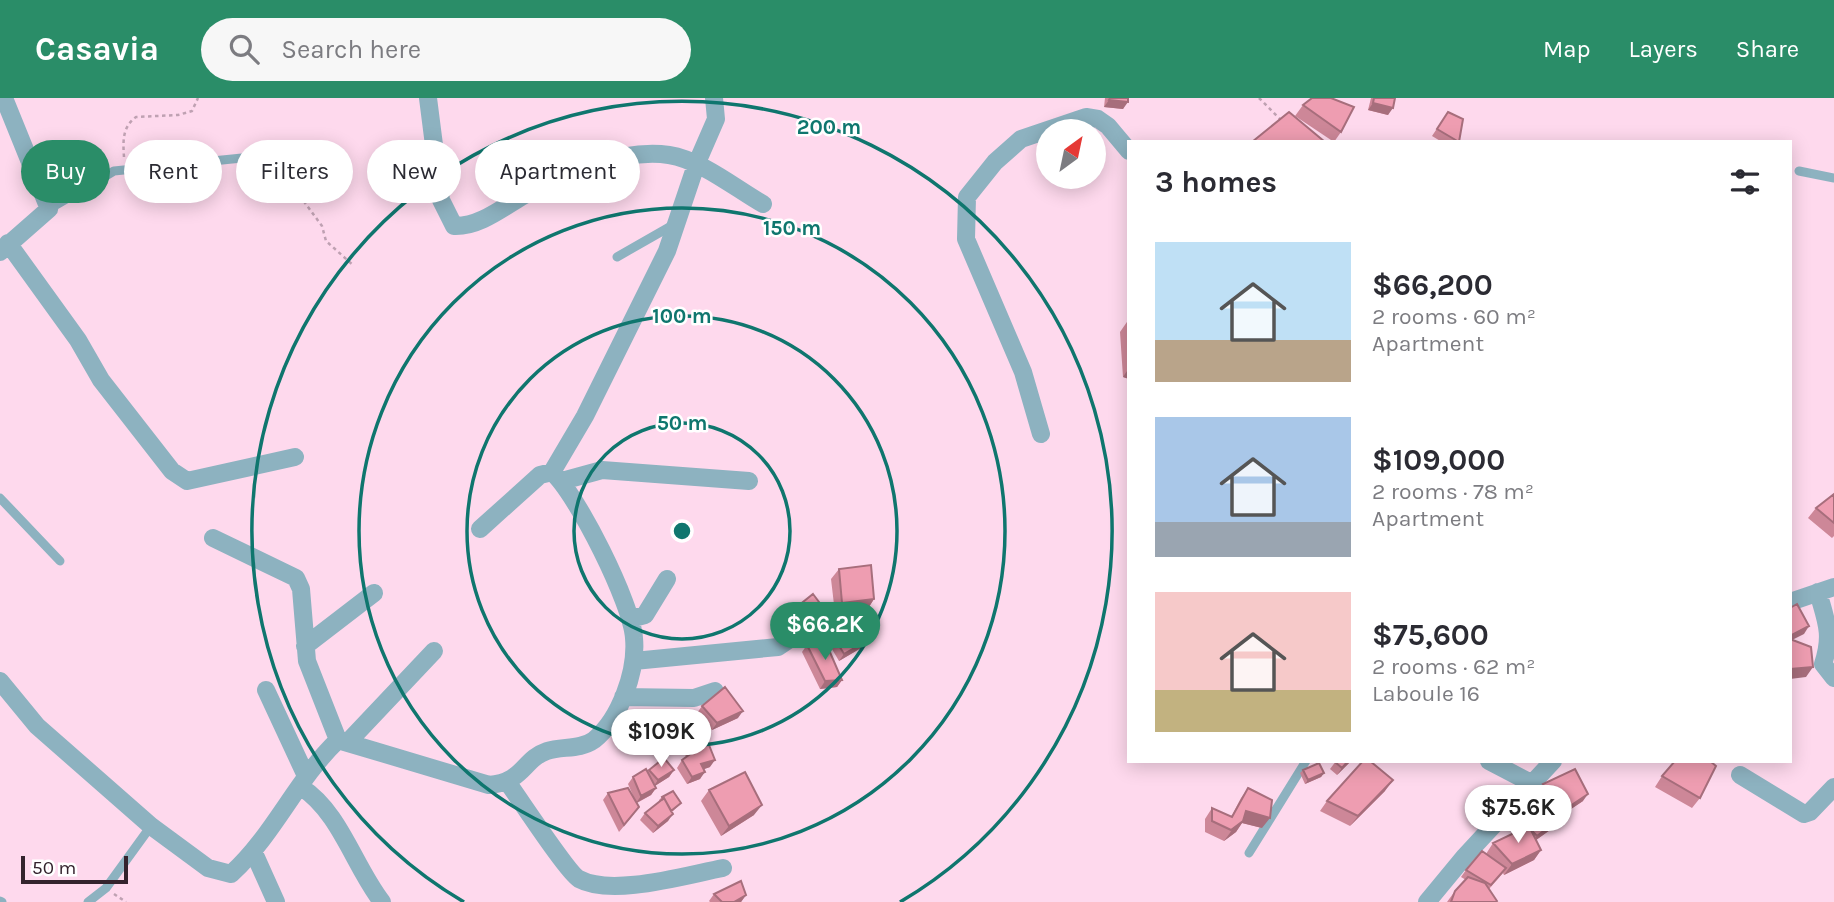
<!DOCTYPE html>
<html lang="en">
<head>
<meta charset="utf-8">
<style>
  :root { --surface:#fff; --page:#f7f7f7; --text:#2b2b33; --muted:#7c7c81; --accent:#2a8d68 }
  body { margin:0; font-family:Karla,sans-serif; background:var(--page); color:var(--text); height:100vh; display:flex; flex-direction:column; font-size:26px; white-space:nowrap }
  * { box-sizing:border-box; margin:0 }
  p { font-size:23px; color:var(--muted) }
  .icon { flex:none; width:38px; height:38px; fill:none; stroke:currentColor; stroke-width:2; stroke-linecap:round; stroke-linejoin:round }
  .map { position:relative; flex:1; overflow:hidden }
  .side { position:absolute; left:1127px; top:42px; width:665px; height:623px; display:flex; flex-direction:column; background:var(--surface); border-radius:0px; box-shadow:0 4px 18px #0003 }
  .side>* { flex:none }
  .hud { position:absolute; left:21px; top:42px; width:665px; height:63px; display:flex; gap:14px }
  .needle { width:46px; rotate:33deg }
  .controls { position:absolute; left:1036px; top:21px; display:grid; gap:14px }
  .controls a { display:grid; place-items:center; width:70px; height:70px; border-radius:50%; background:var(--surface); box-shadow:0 4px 18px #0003; font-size:35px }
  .scale { position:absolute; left:21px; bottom:18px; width:107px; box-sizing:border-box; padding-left:7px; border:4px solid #34232d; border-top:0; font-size:19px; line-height:24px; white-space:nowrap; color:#34232d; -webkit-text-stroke:5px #fff; paint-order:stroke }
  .price { position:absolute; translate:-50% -60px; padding:0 16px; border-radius:24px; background:#fff; color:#222; font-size:23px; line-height:46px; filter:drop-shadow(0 2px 4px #0008) }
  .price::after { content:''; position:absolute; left:50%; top:42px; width:21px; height:16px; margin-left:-10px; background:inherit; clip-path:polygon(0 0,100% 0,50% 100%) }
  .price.current { background:var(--accent); color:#fff }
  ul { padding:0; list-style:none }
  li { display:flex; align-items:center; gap:21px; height:175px; padding:0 28px }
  li span { display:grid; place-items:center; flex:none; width:196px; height:140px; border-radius:0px; color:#555 }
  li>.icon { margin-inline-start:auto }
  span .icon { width:84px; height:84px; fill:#fffc; stroke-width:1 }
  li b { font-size:30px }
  h2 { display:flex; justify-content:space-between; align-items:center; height:84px; padding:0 28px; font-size:30px }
  .pill { padding:0 24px; border-radius:32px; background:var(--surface); box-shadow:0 4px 18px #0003; font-size:24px; line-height:63px }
  .pill.current { background:var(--accent); color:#fff }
  header { display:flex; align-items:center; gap:42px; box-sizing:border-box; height:98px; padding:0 35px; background:var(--accent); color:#fff }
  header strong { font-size:33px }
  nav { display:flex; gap:38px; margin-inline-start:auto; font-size:24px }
  .search { width:490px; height:63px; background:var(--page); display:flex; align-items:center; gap:18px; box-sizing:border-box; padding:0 24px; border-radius:38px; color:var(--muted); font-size:26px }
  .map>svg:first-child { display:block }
</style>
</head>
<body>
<header>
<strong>Casavia</strong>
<div class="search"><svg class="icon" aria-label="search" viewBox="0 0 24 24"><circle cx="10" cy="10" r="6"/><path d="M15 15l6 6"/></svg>Search here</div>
<nav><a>Map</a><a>Layers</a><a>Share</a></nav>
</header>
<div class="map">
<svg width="1834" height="804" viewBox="0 0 1834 804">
  <rect width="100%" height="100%" fill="#fed9ed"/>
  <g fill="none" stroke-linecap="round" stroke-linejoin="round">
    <!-- path -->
    <path stroke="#bfa1b2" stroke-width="2.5" stroke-dasharray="3.5 3.5" stroke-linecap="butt" d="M1259,0L1281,22
      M124,59C123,44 122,29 136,19L178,17L192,13L198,0
      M283,75L322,128L326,143L354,168
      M114,796L126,804"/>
    <!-- service -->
    <path stroke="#8db2c0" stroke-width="9" d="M1799,73L1834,80
      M49,111L114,73L242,60L277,67
      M617,159L673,127
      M0,400L60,463
      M1249,755L1306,663
      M0,803L2,804
      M88,804L106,790L151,728"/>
    <!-- minor -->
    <path stroke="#8db2c0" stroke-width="18" d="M428,0L441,102L454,128C478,129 501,111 521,99C560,76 622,50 669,57C701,62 735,90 763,106
      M8,145L78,242L101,282L172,373L187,383L295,359
      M0,154L49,111L4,0
      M1041,336L1023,274L966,141L967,99L995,64L1021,41L1086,19L1098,21L1108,28L1129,53
      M552,374L585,318L667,153L696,67L716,21L714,0
      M562,383L602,372L749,383
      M1818,494C1826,523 1833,536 1823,566L1834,580
      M1790,504L1834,489
      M630,521L645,517L667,481
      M305,548L374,495
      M634,563L778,549L830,514
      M0,583L37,628L151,728L208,770L231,776C274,737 296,682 338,642L307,563L301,491L296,480L213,440
      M266,592L306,678
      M623,599L694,600L715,593
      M338,642L489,687C524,684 523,661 547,653C562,648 580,652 594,642C620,621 637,573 634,540C632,506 577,396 552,374L540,377L480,431
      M348,644L434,553
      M1489,663L1533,686
      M1740,677L1804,716L1810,714L1834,689
      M508,685C519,700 568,775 579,781C612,799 686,777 723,770
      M301,689C340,714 354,768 382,804
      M254,755L276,804
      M1427,804L1465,758L1553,663"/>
  </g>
  <!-- wall -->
  <path fill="#cd8798" d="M1105,0H1128L1123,11L1104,9Z
    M1371,0H1395L1388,17L1368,12Z
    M1303,7L1341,34L1334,44L1295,18Z
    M1448,14L1459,44H1442L1432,38Z
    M1129,221V281L1123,279L1120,234Z
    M1834,396V438L1832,440L1808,420L1816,410Z
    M839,471L874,501L867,512L835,515L831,481Z
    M798,508L825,512L820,519L804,531L793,515Z
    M828,529L866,543L861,550L839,563L823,536Z
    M807,547L842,582L837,589L820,591L802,554Z
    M702,608L738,620L712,632L697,615Z
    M690,650L710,669L704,671L700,681L687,686L677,670L682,662L687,659L685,657Z
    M1336,663H1351L1337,677L1330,671Z
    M649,672H674L669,679L655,688L656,690L651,697L637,705L634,716L619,734L603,702L608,695L635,702L628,686L633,679L647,674Z
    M1303,672L1324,675L1321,679L1305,686L1300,675Z
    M1662,678L1700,700L1692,710L1655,689Z
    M1543,686L1583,703L1562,717L1538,693Z
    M1248,690L1262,730L1242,725L1236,734L1224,743L1205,734V721L1212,710L1231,719L1241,700Z
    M709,692L754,717L721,738L701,703Z
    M1385,693L1350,728L1320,713L1327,703Z
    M662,699L681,705L672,714L668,723L653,735L640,722L645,715L660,704L659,702Z
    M1514,714L1550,732L1536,742L1541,752L1534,762L1504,777L1503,775L1489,791L1496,804H1447L1455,793L1466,782L1461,779L1466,772L1486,756L1493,745L1520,733L1508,721Z
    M714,796L746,797L741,804H710L709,803Z"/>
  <!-- shaded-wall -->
  <path fill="#a76e7c" d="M1109,2L1128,4L1123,11L1104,9Z
    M1373,5L1393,10L1388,17L1368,12Z
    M1129,270V281L1123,279Z
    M874,501L867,512L835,515L842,505Z
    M825,512L820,519L804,531L809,524Z
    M1809,528L1804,536L1790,543V538Z
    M866,543L861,550L839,563L844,556Z
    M1813,569L1806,579L1790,581V571Z
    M842,582L837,589L820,591L825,583Z
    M743,613L738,620L712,632L717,625Z
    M715,662L710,669L696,674L701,666Z
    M1348,663H1351L1337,677L1342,670Z
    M674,672L669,679L653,689L658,682Z
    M705,674L700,681L687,686L692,679Z
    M1324,675L1321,679L1305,686L1308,682Z
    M1393,682L1385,693L1350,728L1358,718Z
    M656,690L651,697L636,705L641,698Z
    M1588,696L1583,703L1562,717L1567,710Z
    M762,707L754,717L721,738L729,728Z
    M1246,713L1270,720L1262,730L1242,725L1236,734L1224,743Z
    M673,716L668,723L653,735L658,728Z
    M1555,724L1550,732L1532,745L1537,738Z
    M1541,752L1534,762L1504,777L1512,766Z
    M746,797L741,804H734Z"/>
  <!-- building -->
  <path fill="#ee9db1" stroke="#a76e7c" stroke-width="2" d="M1110,0H1128V4L1109,2Z
    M1312,0H1331L1354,9L1341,34L1303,7Z
    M1374,0H1395L1393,10L1373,5Z
    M1289,14L1325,44H1252Z
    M1448,14L1463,21L1459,44L1437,31Z
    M1834,396V425L1816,410Z
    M871,467L874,501L842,505L839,471Z
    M813,496L825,512L809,524L798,508Z
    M1797,506L1809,528L1790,538V510Z
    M850,522L866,543L844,556L828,529Z
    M1790,541L1811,549L1813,569L1790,571Z
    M826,545L842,582L825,583L807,547Z
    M725,589L743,613L717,625L702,608Z
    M707,642L715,662L701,666L705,674L692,679L682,662L693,654L690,650Z
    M664,660L674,672L658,682L649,672Z
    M1336,663H1348L1342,670L1335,664Z
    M1363,663H1370L1393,682L1358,718L1327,703Z
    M1675,663H1710L1716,668L1700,700L1662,678Z
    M1319,665L1324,675L1308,682L1303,672Z
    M646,671L656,690L641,698L633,679Z
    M1575,671L1588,696L1567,710L1543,686Z
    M745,674L762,707L729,728L709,692Z
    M628,690L639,709L624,727L608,695Z
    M1248,690L1272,702L1270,720L1246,713L1243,723L1231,732L1212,723V710L1232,719Z
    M673,693L681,705L671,713L664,700L663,701L662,699Z
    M664,700L673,716L658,728L645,715Z
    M1541,706L1555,724L1537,738L1514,714Z
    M1529,728L1541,752L1512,766L1493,745Z
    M1482,753L1506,770L1491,787L1466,772Z
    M1468,779L1485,785L1497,803L1496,804H1451L1455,793Z
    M741,783L746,797L734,804H722L714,796Z"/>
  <!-- distance rings -->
  <g fill="none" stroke="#0f766e" stroke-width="3.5">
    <circle cx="682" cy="433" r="108"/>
    <circle cx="682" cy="433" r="215"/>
    <circle cx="682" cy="433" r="323"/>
    <path d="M464 804A430 430 0 1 1 900 804"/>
  </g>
  <circle cx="682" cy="433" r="10" fill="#0f766e" stroke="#fff" stroke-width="3.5"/>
  <g font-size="21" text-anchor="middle" font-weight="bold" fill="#0f766e" stroke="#fff" stroke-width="5" stroke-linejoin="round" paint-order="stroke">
    <text x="829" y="36">200 m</text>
    <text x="792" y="137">150 m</text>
    <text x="682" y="225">100 m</text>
    <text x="682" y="332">50 m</text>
  </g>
</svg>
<div class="controls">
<a><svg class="needle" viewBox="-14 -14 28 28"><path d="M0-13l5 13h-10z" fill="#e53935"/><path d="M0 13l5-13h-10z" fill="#7c7c81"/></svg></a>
</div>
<div class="scale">50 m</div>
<b class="price current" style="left:825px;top:564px">$66.2K</b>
<b class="price" style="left:661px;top:671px">$109K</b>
<b class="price" style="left:1518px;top:747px">$75.6K</b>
<div class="hud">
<a class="pill current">Buy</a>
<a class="pill">Rent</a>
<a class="pill">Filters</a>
<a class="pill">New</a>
<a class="pill">Apartment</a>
</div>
<section class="side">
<h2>3 homes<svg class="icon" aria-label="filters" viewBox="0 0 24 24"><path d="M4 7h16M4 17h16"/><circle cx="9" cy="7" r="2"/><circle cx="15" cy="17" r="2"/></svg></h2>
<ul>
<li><span style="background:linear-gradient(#bfe0f5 70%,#b9a48a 0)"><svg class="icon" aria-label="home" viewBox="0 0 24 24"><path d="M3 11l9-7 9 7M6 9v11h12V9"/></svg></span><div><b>$66,200</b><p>2 rooms · 60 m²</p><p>Apartment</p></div></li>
<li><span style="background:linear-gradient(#a9c7e8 75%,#9aa5b1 0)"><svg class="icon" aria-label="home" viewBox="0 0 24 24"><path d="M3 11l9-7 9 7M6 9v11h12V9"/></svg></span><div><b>$109,000</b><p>2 rooms · 78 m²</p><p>Apartment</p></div></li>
<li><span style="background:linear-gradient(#f6c9c9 70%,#c2b280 0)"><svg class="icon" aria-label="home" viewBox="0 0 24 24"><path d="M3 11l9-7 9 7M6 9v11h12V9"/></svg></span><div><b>$75,600</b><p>2 rooms · 62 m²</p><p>Laboule 16</p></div></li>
</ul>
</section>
</div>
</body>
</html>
